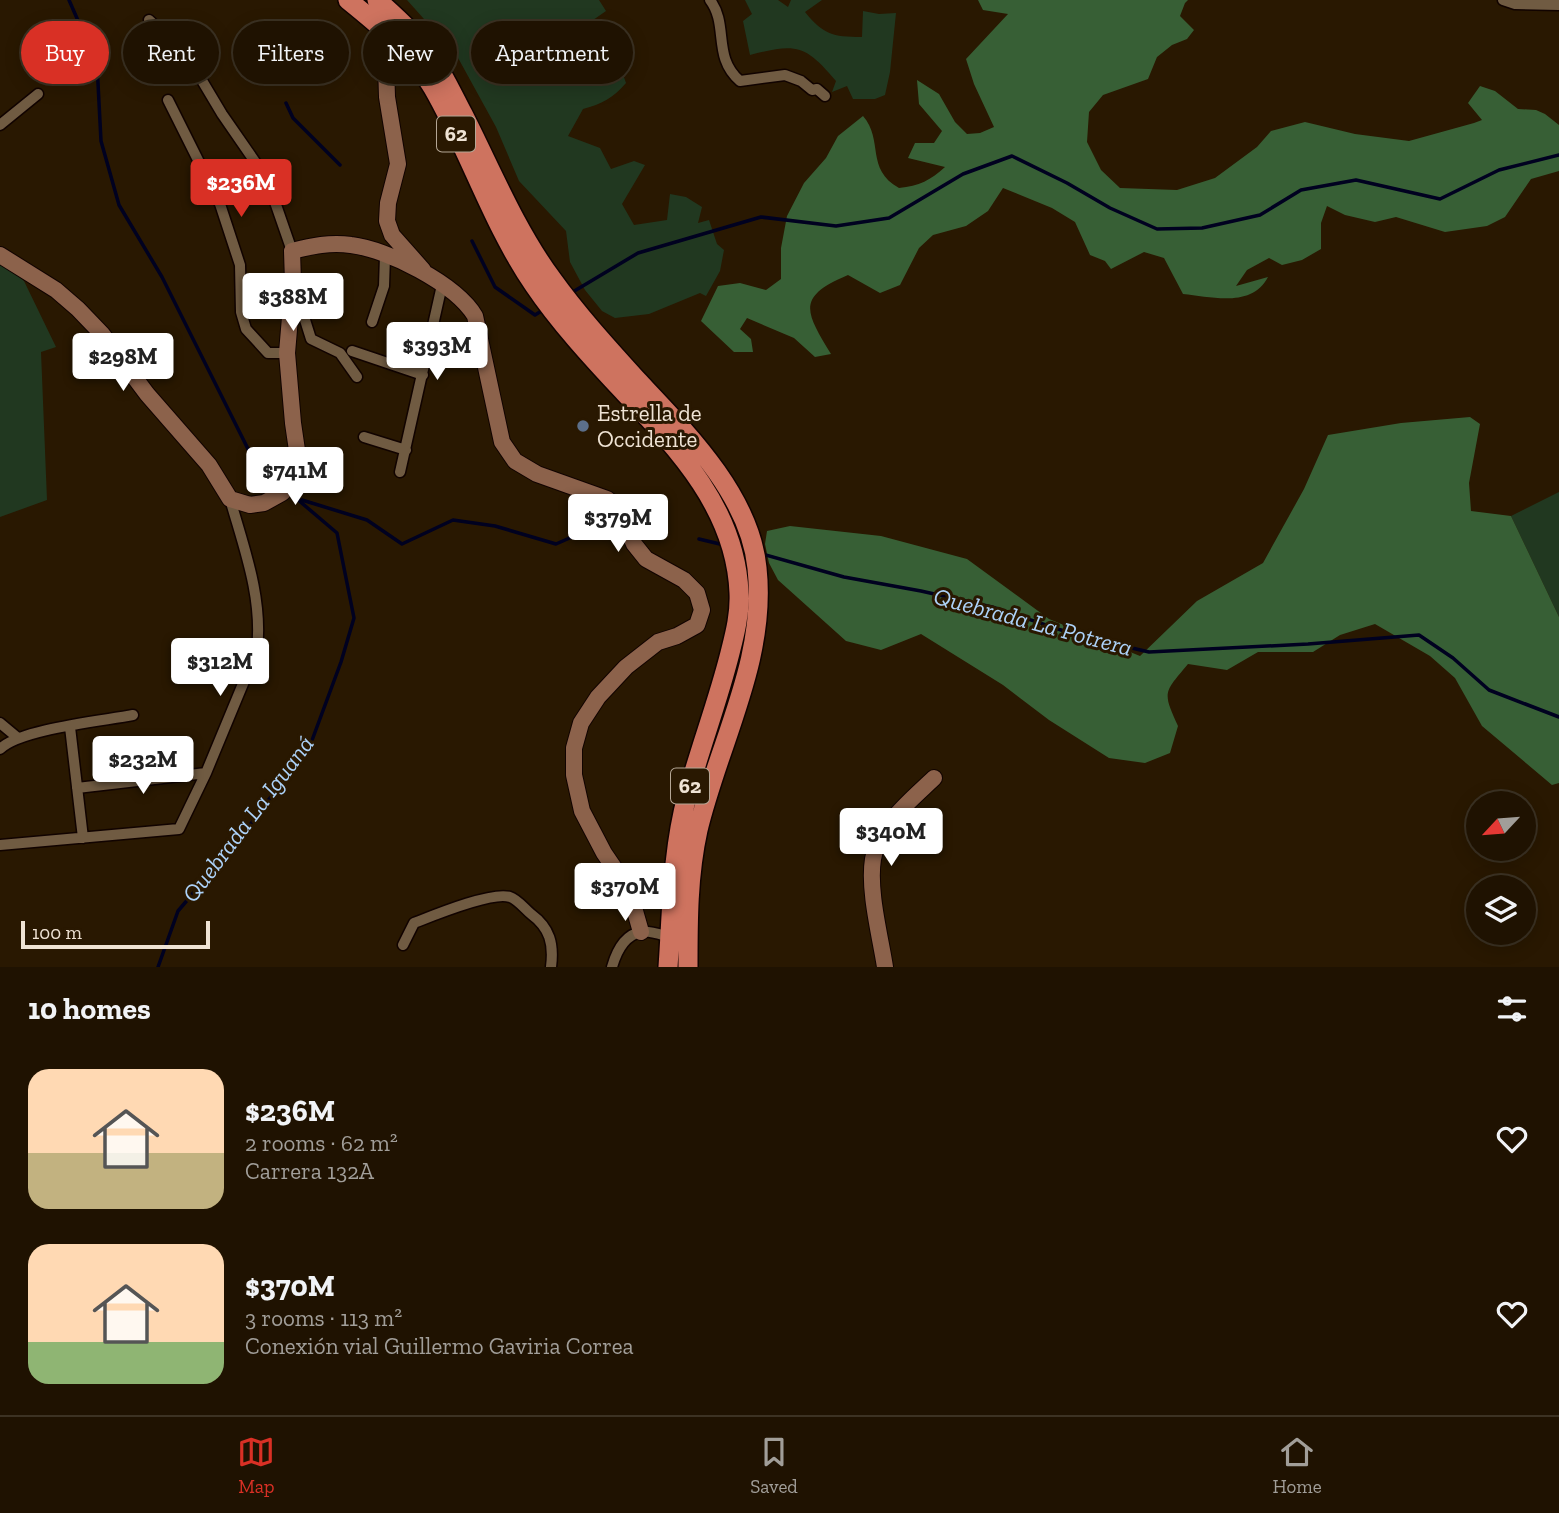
<!DOCTYPE html>
<html lang="en">
<head>
<meta charset="utf-8">
<style>
  :root { --surface:#1f1201; --page:#2c2010; --text:#f1f3f6; --muted:#a19e99; --line:#3c3223; --accent:#d93025 }
  body { margin:0; font-family:"Zilla Slab",serif; background:var(--page); color:var(--text); height:100vh; display:flex; flex-direction:column; font-size:26px; white-space:nowrap }
  * { box-sizing:border-box; margin:0 }
  p { font-size:23px; color:var(--muted) }
  .icon { flex:none; width:38px; height:38px; fill:none; stroke:currentColor; stroke-width:2; stroke-linecap:round; stroke-linejoin:round }
  .map { position:relative; height:967px; overflow:hidden }
  .drawer { display:flex; flex-direction:column; background:var(--surface); flex:1 }
  .drawer>* { flex:none }
  .guide { position:absolute; left:21px; top:21px; width:700px; height:63px; display:flex; gap:14px }
  .needle { width:46px; rotate:244deg }
  .fabs { position:absolute; left:1466px; top:791px; display:grid; gap:14px }
  .fabs a { display:grid; place-items:center; width:70px; height:70px; border-radius:50%; background:var(--surface); box-shadow:0 4px 18px #0003,0 0 0 2px var(--line); font-size:35px }
  .scale { position:absolute; left:21px; bottom:18px; width:189px; box-sizing:border-box; padding-left:7px; border:4px solid #efe3d4; border-top:0; font-size:19px; line-height:24px; white-space:nowrap; color:#efe3d4; -webkit-text-stroke:5px #291801; paint-order:stroke }
  .price { position:absolute; translate:-50% -60px; padding:0 16px; border-radius:7px; background:#fff; color:#222; font-size:23px; line-height:46px; filter:drop-shadow(0 2px 4px #0008) }
  .price::after { content:''; position:absolute; left:50%; top:42px; width:21px; height:16px; margin-left:-10px; background:inherit; clip-path:polygon(0 0,100% 0,50% 100%) }
  .price.on { background:var(--accent); color:#fff }
  ul { padding:0; list-style:none }
  li { display:flex; align-items:center; gap:21px; height:175px; padding:0 28px }
  li span { display:grid; place-items:center; flex:none; width:196px; height:140px; border-radius:21px; color:#555 }
  li>.icon { margin-inline-start:auto }
  span .icon { width:84px; height:84px; fill:#fffc; stroke-width:1 }
  li b { font-size:30px }
  h2 { display:flex; justify-content:space-between; align-items:center; height:84px; padding:0 28px; font-size:30px }
  .tag { padding:0 24px; border-radius:32px; background:var(--surface); box-shadow:0 4px 18px #0003,0 0 0 2px var(--line); font-size:24px; line-height:63px }
  .tag.on { background:var(--accent); color:#fff }
  .tabs { display:flex; justify-content:space-around; align-items:center; height:98px; border-top:2px solid var(--line); background:var(--surface); font-size:19px; color:var(--muted) }
  .tabs a { display:grid; justify-items:center; gap:4px }
  .tabs .on { color:var(--accent) }
  .map>svg:first-child { display:block }
</style>
</head>
<body>
<div class="map">
<svg width="1559" height="967" viewBox="0 0 1559 967">
  <rect width="100%" height="100%" fill="#291801"/>
  <!-- green -->
  <path fill="#213820" d="M407,0H599L606,11L573,34L587,53L618,60L626,83C613,98 602,104 583,109L568,136L600,148L611,169L634,161L645,165L622,204L634,225L667,220L670,194L686,197L702,207L698,223L709,220L717,244L724,250L720,271L706,296L700,293L649,314L615,318L602,311L585,290L570,262L566,231L519,181L496,127L457,56Z
    M745,0H778L788,7L791,0H822L805,12C823,34 832,37 862,37L863,11L879,14L896,13L890,72L885,95L875,99H853L847,86L832,92L836,81C805,44 796,43 750,55L743,21L752,14Z
    M0,259L24,281L56,347L41,352L47,500L0,517Z
    M1559,492V617L1511,516Z"/>
  <!-- forest -->
  <path fill="#375f35" d="M978,0H1188L1185,3L1180,16L1194,30L1187,39L1172,45L1157,57L1148,79L1103,95L1089,112L1087,142L1101,170L1120,188L1177,190L1215,178L1257,147L1271,131L1305,122L1355,134L1409,141L1474,123L1482,120L1468,103L1480,86L1495,91L1518,109L1536,110L1545,114L1559,125V171L1531,179L1505,217L1487,226L1445,232L1396,217L1375,222L1345,215L1327,206L1321,223V249L1302,260L1282,265L1269,258L1247,270L1236,286L1268,277C1252,308 1212,297 1183,294L1164,258L1144,252L1111,269L1105,261L1090,255L1075,222L1052,208L1003,188L988,211L966,226L933,235L919,248L900,285L880,293L848,275C796,297 805,311 831,354L815,357L794,338L747,318L740,329L751,339L753,352H734L701,321L718,286L740,283L766,290L781,279V248L787,216L804,183L826,158L838,136L863,116C884,140 865,169 899,188C919,186 931,180 945,167L908,158L915,143H934L942,131L919,104L917,80L939,94L955,122L967,134L980,133L994,127L974,84L966,59L1008,14L983,10Z
    M1470,417L1480,424L1469,483L1471,511L1511,516L1559,617V783L1552,785L1482,726L1455,678L1430,656L1375,624L1340,635L1313,652H1258L1227,670L1188,664C1164,693 1162,691 1178,726L1170,753L1145,763L1109,758L1049,720L1003,685L921,634L881,650L846,641L778,580L769,563L765,544L767,531L790,526L881,536L967,559L1049,619L1140,656L1197,601L1263,563L1304,489L1328,435L1401,423Z"/>
  <g fill="none" stroke-linecap="round" stroke-linejoin="round">
    <!-- stream -->
    <path stroke="#000120" stroke-width="3.5" d="M69,0L97,64L101,141L119,205L162,277L257,467L265,476L281,487
      M286,103L293,118L340,165
      M472,241L495,287L535,315L543,310
      M571,293L638,253L761,217L836,226L889,218L963,174L1012,156L1067,183L1110,208L1157,229L1202,228L1260,215L1301,190L1356,180L1440,199L1499,170L1559,155
      M302,500L367,520L402,544L453,520L495,526L556,544L590,529
      M699,539L724,545
      M762,554L844,577L921,591L992,607L1076,635L1149,652L1308,644L1419,635L1453,658L1489,690L1559,717
      M158,967L178,911L241,837L311,743L341,662L354,618L337,533L290,493"/>
    <defs>
      <path id="street" d="M710,0C729,25 712,57 740,81L785,75L801,81L812,90L817,89L825,96
        M1503,0L1515,4L1559,5
        M149,20L188,57L222,114L267,179L292,251
        M168,100L220,204L240,265L241,312L246,329L268,353H287
        M0,125L38,94
        M295,288L311,339L340,353L357,377
        M372,322L384,286L385,256
        M352,351L423,375
        M364,437L406,450
        M400,472L442,285
        M0,723L18,738
        M70,727L83,838
        M0,749C20,729 102,721 133,715
        M77,788L206,773
        M0,845L179,829L206,773L257,650C263,598 244,548 230,499
        M403,945L414,923C432,916 492,891 510,897C517,899 525,909 531,914C550,928 554,944 551,967
        M612,967C616,953 624,935 641,932C649,930 662,935 670,937"/>
      <path id="secondary" d="M385,32L387,97L398,164L388,203L387,221L392,235L423,270
        M0,255L56,290L78,309L102,334L147,394L209,465L230,499L250,505L264,503L282,493L294,480L299,464L293,423L287,353L293,282L292,251C312,246 330,242 351,245C387,249 456,284 475,316L502,442L515,461L537,474L607,499L618,508L634,544L646,559L684,580L697,593L702,610L697,625L677,636L658,642L626,667L598,697L581,723L574,748V775L582,811L604,853L623,881L631,897L641,932
        M885,967C880,935 868,890 873,859C878,826 911,800 934,778"/>
      <path id="highway" d="M348,0C379,25 413,53 433,88C470,152 492,224 534,285C559,322 592,358 623,391C677,448 736,509 739,593C740,614 735,633 730,653C718,701 700,748 687,796C672,852 672,910 668,967
        M377,0C393,14 411,30 424,47C440,67 451,91 463,114C491,169 515,229 552,279C577,314 608,348 637,380C685,431 750,495 757,568C767,660 719,742 698,830C688,875 688,921 688,967"/>
    </defs>
    <!-- street casing -->
    <use href="#street" stroke="#110300" stroke-width="13"/>
    <!-- secondary casing -->
    <use href="#secondary" stroke="#110300" stroke-width="18"/>
    <!-- highway casing -->
    <use href="#highway" stroke="#110300" stroke-width="22"/>
    <!-- street -->
    <use href="#street" stroke="#705b42" stroke-width="10"/>
    <!-- secondary -->
    <use href="#secondary" stroke="#8c624b" stroke-width="16"/>
    <!-- highway -->
    <use href="#highway" stroke="#ce735f" stroke-width="19"/>
  </g>
  <!-- markers -->
  <circle fill="#5c6f8a" stroke="#291801" stroke-width="2.5" cx="583" cy="426" r="7"/>
  <g text-anchor="middle" stroke-width="6" stroke-linejoin="round" paint-order="stroke">
    <!-- shield labels -->
    <g fill="#291801" stroke="#b4a695" stroke-width="2">
      <rect x="437" y="116.5" width="38" height="35" rx="5"/>
      <rect x="671" y="768.5" width="38" height="35" rx="5"/>
    </g>
    <g font-size="21" font-weight="bold" fill="#efe3d4">
      <text x="456" y="141">62</text>
      <text x="690" y="793">62</text>
    </g>
    <!-- poi labels -->
    <g font-size="23" fill="#efe3d4" stroke="#291801" text-anchor="start">
      <text x="597" y="421">Estrella de<tspan x="597" dy="26">Occidente</tspan></text>
    </g>
    <!-- water labels -->
    <g font-size="24" font-style="italic" fill="#add2f8" stroke="#291801">
      <text transform="translate(1033 622) rotate(15)" y="8">Quebrada La Potrera</text>
      <text transform="translate(248 819) rotate(-53)" y="8">Quebrada La Iguaná</text>
    </g>
  </g>
</svg>
<div class="fabs">
<a><svg class="needle" viewBox="-14 -14 28 28"><path d="M0-13l5 13h-10z" fill="#e53935"/><path d="M0 13l5-13h-10z" fill="#a19e99"/></svg></a>
<a><svg class="icon" aria-label="layers" viewBox="0 0 24 24"><path d="M12 4l9 5-9 5-9-5zM3 14l9 5 9-5"/></svg></a>
</div>
<div class="scale">100 m</div>
<b class="price on" style="left:241px;top:219px">$236M</b>
<b class="price" style="left:293px;top:333px">$388M</b>
<b class="price" style="left:437px;top:382px">$393M</b>
<b class="price" style="left:123px;top:393px">$298M</b>
<b class="price" style="left:295px;top:507px">$741M</b>
<b class="price" style="left:618px;top:554px">$379M</b>
<b class="price" style="left:220px;top:698px">$312M</b>
<b class="price" style="left:143px;top:796px">$232M</b>
<b class="price" style="left:891px;top:868px">$340M</b>
<b class="price" style="left:625px;top:923px">$370M</b>
<div class="guide">
<a class="tag on">Buy</a>
<a class="tag">Rent</a>
<a class="tag">Filters</a>
<a class="tag">New</a>
<a class="tag">Apartment</a>
</div>
</div>
<section class="drawer">
<h2>10 homes<svg class="icon" aria-label="filters" viewBox="0 0 24 24"><path d="M4 7h16M4 17h16"/><circle cx="9" cy="7" r="2"/><circle cx="15" cy="17" r="2"/></svg></h2>
<ul>
<li><span style="background:linear-gradient(#ffd9b3 60%,#c2b280 0)"><svg class="icon" aria-label="home" viewBox="0 0 24 24"><path d="M3 11l9-7 9 7M6 9v11h12V9"/></svg></span><div><b>$236M</b><p>2 rooms · 62 m²</p><p>Carrera 132A</p></div><svg class="icon" aria-label="heart" viewBox="0 0 24 24"><path d="M12 20l-8-8c-3-5 5-10 8-4 3-6 11-1 8 4z"/></svg></li>
<li><span style="background:linear-gradient(#ffd9b3 70%,#8fb573 0)"><svg class="icon" aria-label="home" viewBox="0 0 24 24"><path d="M3 11l9-7 9 7M6 9v11h12V9"/></svg></span><div><b>$370M</b><p>3 rooms · 113 m²</p><p>Conexión vial Guillermo Gaviria Correa</p></div><svg class="icon" aria-label="heart" viewBox="0 0 24 24"><path d="M12 20l-8-8c-3-5 5-10 8-4 3-6 11-1 8 4z"/></svg></li>
</ul>
</section>
<nav class="tabs">
<a class="on"><svg class="icon" aria-label="map" viewBox="0 0 24 24"><path d="M3 6l6-2 6 2 6-2v14l-6 2-6-2-6 2zM9 4v14M15 6v14"/></svg>Map</a>
<a><svg class="icon" aria-label="saved" viewBox="0 0 24 24"><path d="M7 4h10v16l-5-4-5 4z"/></svg>Saved</a>
<a><svg class="icon" aria-label="home" viewBox="0 0 24 24"><path d="M3 11l9-7 9 7M6 9v11h12V9"/></svg>Home</a>
</nav>
</body>
</html>
